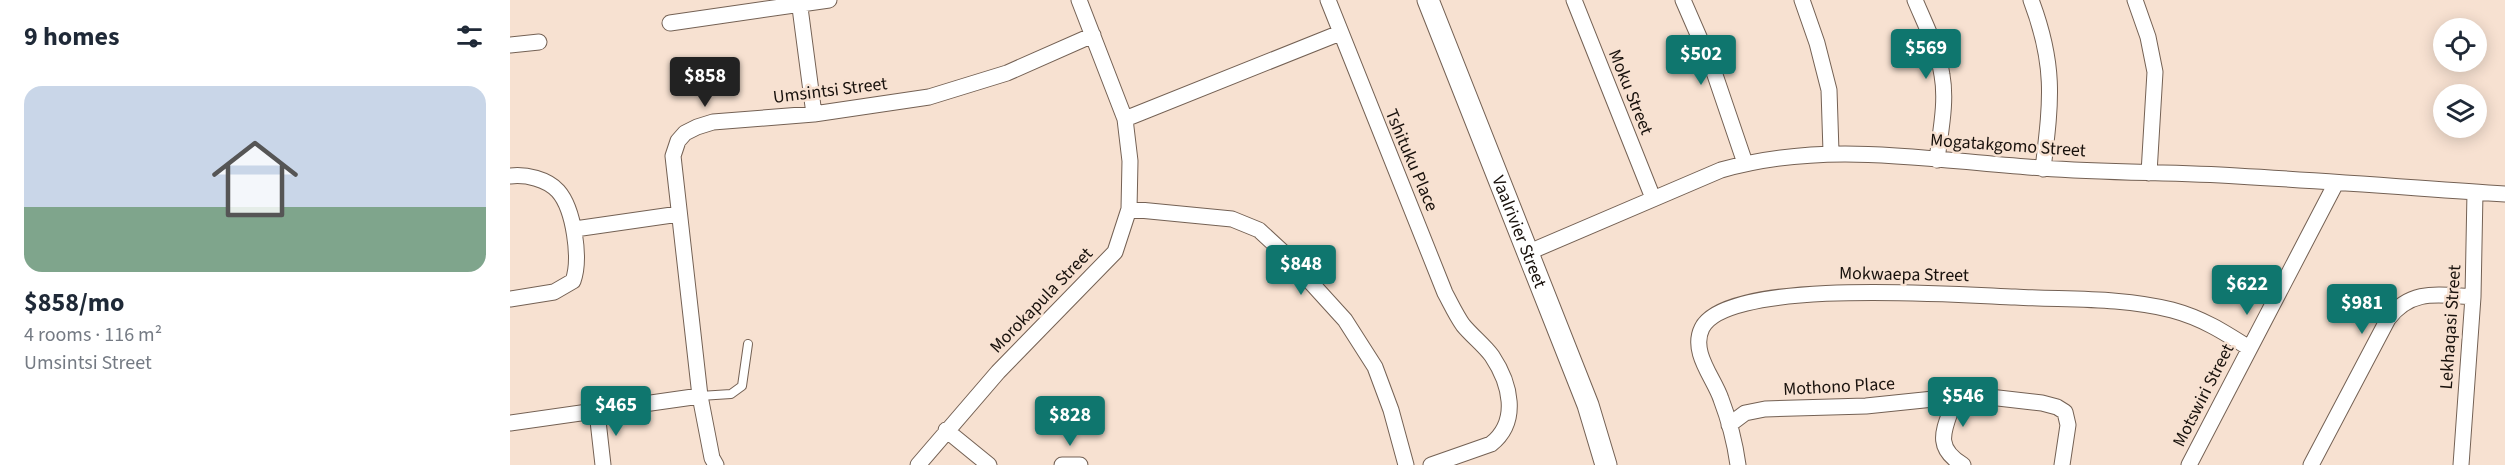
<!DOCTYPE html>
<html lang="en">
<head>
<meta charset="utf-8">
<style>
  :root { --surface:#fff; --page:#f6f6f7; --text:#1f2937; --muted:#747a83; --line:#e0e1e3; --accent:#0f766e }
  body { margin:0; font-family:"Source Sans 3",sans-serif; background:var(--page); color:var(--text); height:100vh; display:flex; flex-direction:column; font-size:22px; white-space:nowrap }
  * { box-sizing:border-box; margin:0 }
  p { font-size:20px; color:var(--muted) }
  .icon { flex:none; width:33px; height:33px; fill:none; stroke:currentColor; stroke-width:2; stroke-linecap:round; stroke-linejoin:round }
  .map { position:relative; flex:1; overflow:hidden }
  .side { display:flex; flex-direction:column; background:var(--surface); width:510px }
  .side>* { flex:none }
  .fabs { position:absolute; left:1923px; top:18px; display:grid; gap:12px }
  .fabs a { display:grid; place-items:center; width:54px; height:54px; border-radius:50%; background:var(--surface); box-shadow:0 3px 15px #0003; font-size:30px }
  .price { position:absolute; translate:-50% -51px; padding:0 14px; border-radius:6px; background:var(--accent); color:#fff; font-size:20px; line-height:39px; filter:drop-shadow(0 2px 3px #0008) }
  .price::after { content:''; position:absolute; left:50%; top:36px; width:18px; height:14px; margin-left:-9px; background:inherit; clip-path:polygon(0 0,100% 0,50% 100%) }
  .price.selected { background:#222; color:#fff }
  ul { padding:0; list-style:none }
  li { display:grid; align-content:center; gap:12px; height:318px; padding:0 24px }
  li+li { border-top:2px solid var(--line) }
  li span { display:grid; place-items:center; height:186px; border-radius:18px; color:#555 }
  li>.icon { margin-inline-start:auto }
  span .icon { width:108px; height:108px; fill:#fffc; stroke-width:1 }
  li b { font-size:26px }
  h2 { display:flex; justify-content:space-between; align-items:center; height:72px; padding:0 24px; font-size:26px }
  main { display:flex; flex:1; min-height:0 }
  .map>svg:first-child { display:block }
</style>
</head>
<body>
<main>
<section class="side">
<h2>9 homes<svg class="icon" aria-label="filters" viewBox="0 0 24 24"><path d="M4 7h16M4 17h16"/><circle cx="9" cy="7" r="2"/><circle cx="15" cy="17" r="2"/></svg></h2>
<ul>
<li><span style="background:linear-gradient(#c9d6e8 65%,#7fa58c 0)"><svg class="icon" aria-label="home" viewBox="0 0 24 24"><path d="M3 11l9-7 9 7M6 9v11h12V9"/></svg></span><div><b>$858/mo</b><p>4 rooms · 116 m²</p><p>Umsintsi Street</p></div></li>
</ul>
</section>
<div class="map">
<svg width="1995" height="465" viewBox="0 0 1995 465">
  <rect width="100%" height="100%" fill="#f7e1d1"/>
  <g fill="none" stroke-linecap="round" stroke-linejoin="round">
    <defs>
      <path id="lane" d="M190,396L221,394L232,386L238,344"/>
      <path id="street" d="M289,0L304,114
        M818,0L935,293C941,304 946,315 953,325C962,336 974,345 982,356C1000,383 1010,421 981,444L921,465
        M1064,0L1143,198
        M1173,0L1203,69L1235,163
        M1292,0L1307,43L1319,90L1321,152
        M1405,0C1415,24 1428,49 1432,75C1437,103 1430,133 1427,160
        M1521,0C1546,66 1541,101 1533,169
        M1625,0L1638,37L1645,72L1639,173
        M160,23L319,0
        M0,45L29,42
        M615,119L830,33
        M0,176C16,174 37,179 48,191C64,209 71,259 63,281L44,292L0,299
        M619,209L722,219L749,230L775,254L835,320L865,367L881,410L896,465
        M65,229L169,214
        M1017,253L1211,170C1320,139 1421,161 1532,168C1597,173 1662,172 1727,176C1816,181 1906,188 1995,194
        M1446,395C1437,426 1420,445 1453,465
        M87,412L93,465
        M0,423L190,396
        M1219,425L1235,413L1255,409L1356,406L1462,395L1532,403L1547,407L1555,412L1558,425L1552,465
        M436,430L479,465
        M206,465L202,458L190,396L163,156L168,141L175,133L187,127L203,122L304,114L419,97L497,73L583,35
        M408,465L488,372L605,252L619,209L620,161L615,119L569,0
        M552,465H570
        M1228,465C1225,443 1219,420 1211,399C1204,378 1180,352 1192,328C1217,277 1451,295 1505,297C1557,300 1611,297 1662,310C1692,318 1714,332 1739,348
        M1679,465L1826,183
        M1801,465L1878,319C1901,288 1929,295 1963,297
        M1951,465L1963,297L1965,192"/>
      <g id="secondary">
        <path id="s1" d="M918,0L1078,405L1096,465"/>
      </g>
    </defs>
    <!-- lane casing -->
    <use href="#lane" stroke="#746154" stroke-width="10"/>
    <!-- street casing -->
    <use href="#street" stroke="#746154" stroke-width="17"/>
    <!-- secondary casing -->
    <use href="#secondary" stroke="#746154" stroke-width="23"/>
    <!-- lane -->
    <use href="#lane" stroke="#fff" stroke-width="8"/>
    <!-- street -->
    <use href="#street" stroke="#fff" stroke-width="15"/>
    <!-- secondary -->
    <use href="#secondary" stroke="#fff" stroke-width="21"/>
  </g>
  <g text-anchor="middle" stroke-width="5" stroke-linejoin="round" paint-order="stroke">
    <!-- street labels -->
    <g font-size="18" fill="#18110c" stroke="#f7e1d1">
      <text transform="translate(320 90) rotate(-7)" y="6">Umsintsi Street</text>
      <text transform="translate(1121 92) rotate(68)" y="6">Moku Street</text>
      <text transform="translate(1498 145) rotate(4)" y="6">Mogatakgomo Street</text>
      <text transform="translate(902 160) rotate(67)" y="6">Tshituku Place</text>
      <text dy="6" stroke="none"><textPath href="#s1" startOffset="249">Vaalrivier Street</textPath></text>
      <text transform="translate(1394 274) rotate(1)" y="6">Mokwaepa Street</text>
      <text transform="translate(531 300) rotate(-46)" y="6">Morokapula Street</text>
      <text transform="translate(1940 327) rotate(-86)" y="6">Lekhaqasi Street</text>
      <text transform="translate(1329 386) rotate(-3)" y="6">Mothono Place</text>
      <text transform="translate(1693 395) rotate(-63)" y="6">Motswiri Street</text>
    </g>
  </g>
</svg>
<div class="fabs">
<a><svg class="icon" aria-label="locate" viewBox="0 0 24 24"><circle cx="12" cy="12" r="6"/><path d="M12 2v4M12 18v4M2 12h4M18 12h4"/></svg></a>
<a><svg class="icon" aria-label="layers" viewBox="0 0 24 24"><path d="M12 4l9 5-9 5-9-5zM3 14l9 5 9-5"/></svg></a>
</div>
<b class="price" style="left:1416px;top:80px">$569</b>
<b class="price" style="left:1191px;top:86px">$502</b>
<b class="price selected" style="left:195px;top:108px">$858</b>
<b class="price" style="left:791px;top:296px">$848</b>
<b class="price" style="left:1737px;top:316px">$622</b>
<b class="price" style="left:1852px;top:335px">$981</b>
<b class="price" style="left:1453px;top:428px">$546</b>
<b class="price" style="left:106px;top:437px">$465</b>
<b class="price" style="left:560px;top:447px">$828</b>
</div>
</main>
</body>
</html>
